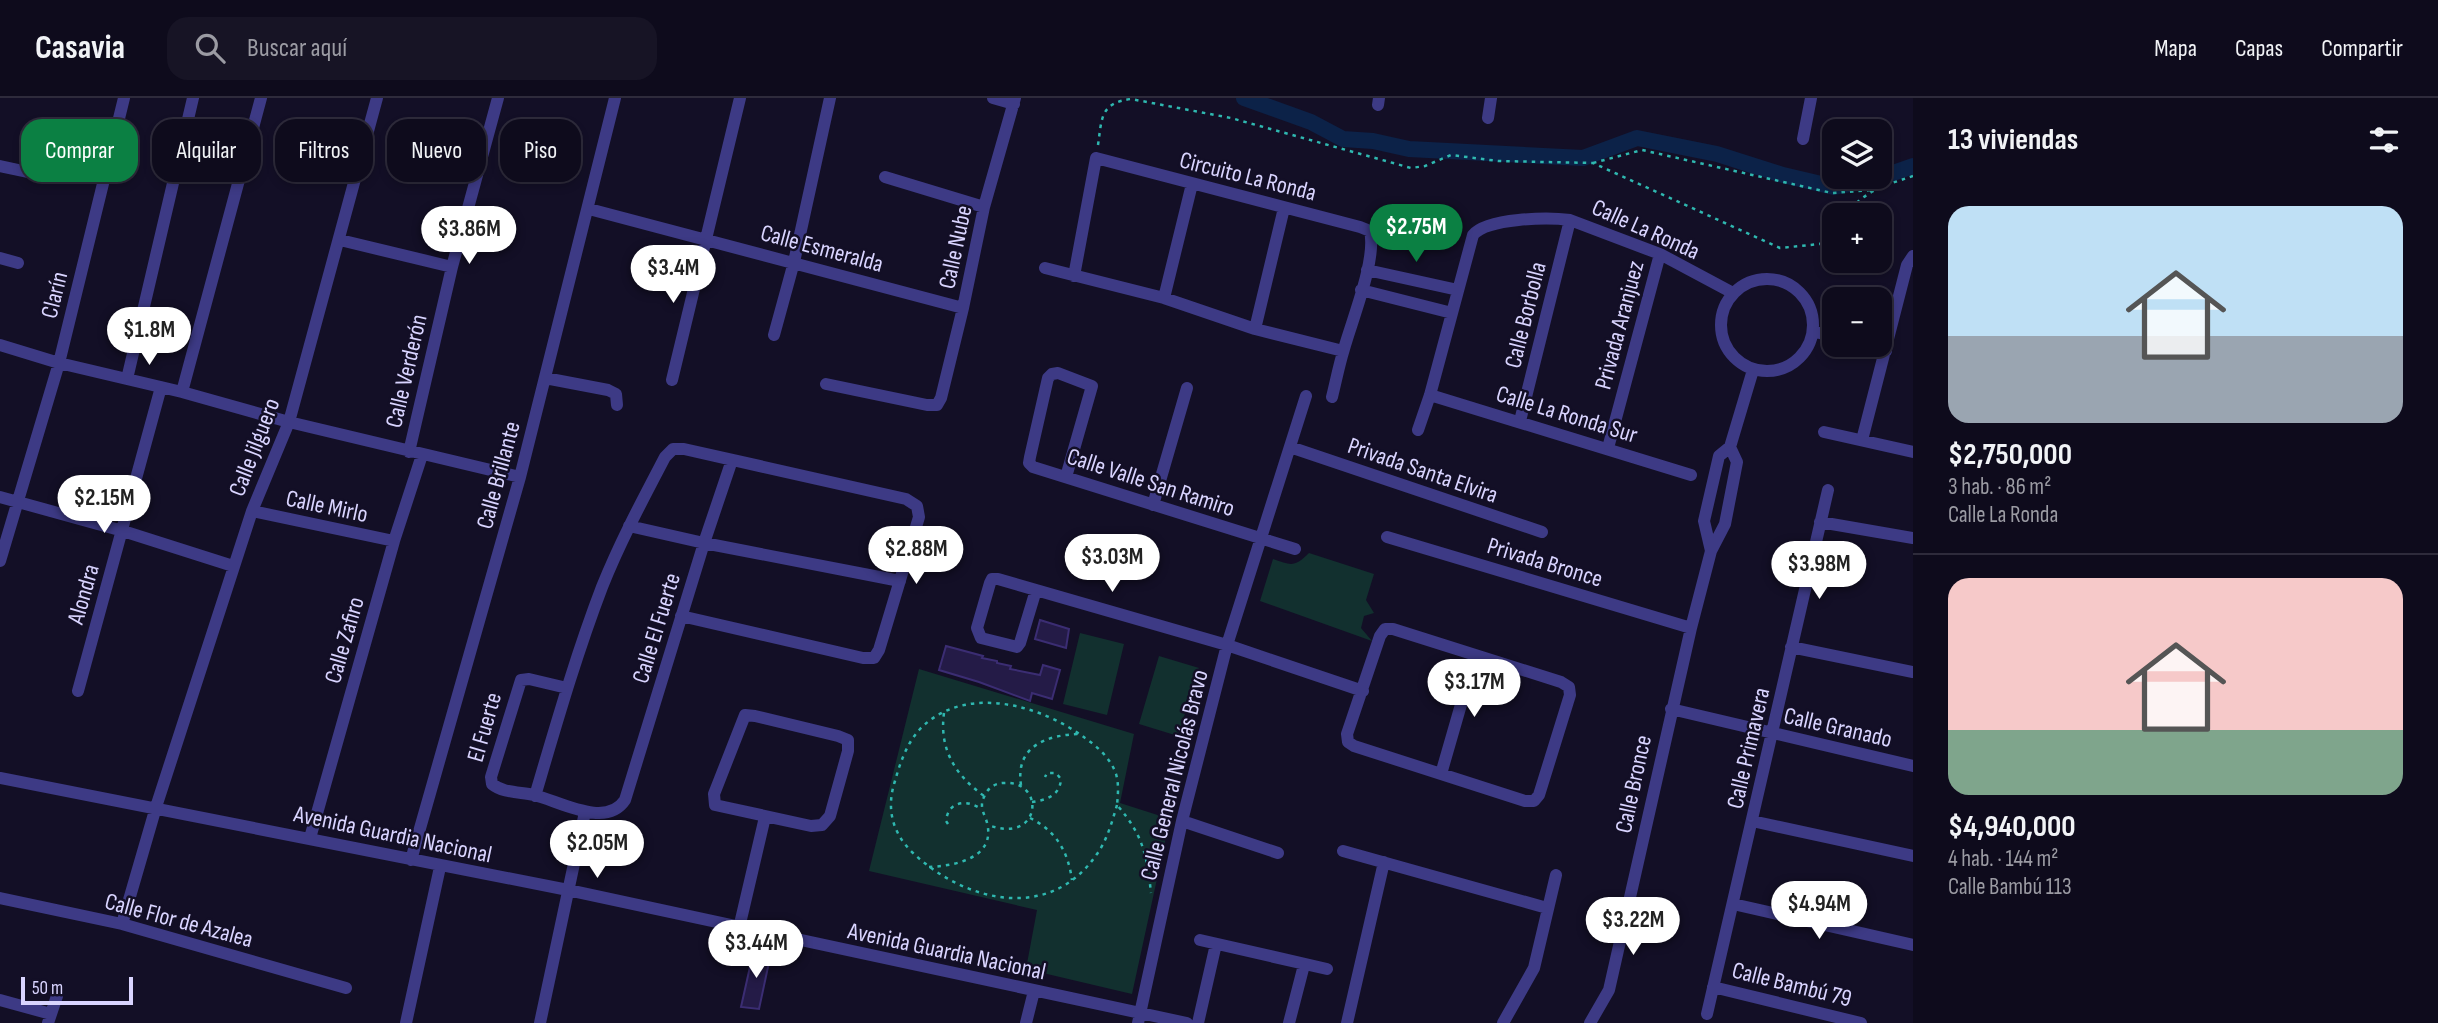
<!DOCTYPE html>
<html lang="es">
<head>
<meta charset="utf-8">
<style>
  :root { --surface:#0e0b1c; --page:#171425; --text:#f1f3f6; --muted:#9b9ba3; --line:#2e2b3b; --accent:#0b8043 }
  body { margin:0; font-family:"Sofia Sans Condensed",sans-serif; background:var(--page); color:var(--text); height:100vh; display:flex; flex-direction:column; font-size:26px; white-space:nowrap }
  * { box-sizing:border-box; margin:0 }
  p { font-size:23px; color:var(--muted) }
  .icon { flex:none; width:38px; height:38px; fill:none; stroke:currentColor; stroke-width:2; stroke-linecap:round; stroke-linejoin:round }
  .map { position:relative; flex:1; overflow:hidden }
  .panel { display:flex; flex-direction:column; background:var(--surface); width:525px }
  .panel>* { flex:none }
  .banner { position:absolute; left:21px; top:21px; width:665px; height:63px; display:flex; gap:14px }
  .controls { position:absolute; left:1822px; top:21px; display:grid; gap:14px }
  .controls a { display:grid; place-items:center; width:70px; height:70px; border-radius:14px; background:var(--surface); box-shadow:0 4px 10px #0003,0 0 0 2px var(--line); font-size:35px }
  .scale { position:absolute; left:21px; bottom:18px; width:112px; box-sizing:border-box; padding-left:7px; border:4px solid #d9d4ff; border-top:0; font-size:19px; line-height:24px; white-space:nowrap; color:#d9d4ff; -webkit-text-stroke:5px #130f26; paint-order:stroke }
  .price { position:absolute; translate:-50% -60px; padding:0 16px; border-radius:24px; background:#fff; color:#222; font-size:23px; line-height:46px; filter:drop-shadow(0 2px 4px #0008) }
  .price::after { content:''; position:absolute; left:50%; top:42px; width:21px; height:16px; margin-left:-10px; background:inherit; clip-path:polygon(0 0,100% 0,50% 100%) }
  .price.selected { background:var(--accent); color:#fff }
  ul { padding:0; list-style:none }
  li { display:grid; align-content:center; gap:14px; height:371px; padding:0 35px }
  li+li { border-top:2px solid var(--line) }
  li span { display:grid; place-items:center; height:217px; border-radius:21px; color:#555 }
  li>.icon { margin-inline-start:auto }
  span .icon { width:126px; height:126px; fill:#fffc; stroke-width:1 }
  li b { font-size:30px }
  h2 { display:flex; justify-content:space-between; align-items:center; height:84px; padding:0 35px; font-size:30px }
  .chip { padding:0 24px; border-radius:21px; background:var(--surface); box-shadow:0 4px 10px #0003,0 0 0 2px var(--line); font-size:24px; line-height:63px }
  .chip.selected { background:var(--accent); color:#fff }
  header { display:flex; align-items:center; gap:42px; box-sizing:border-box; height:98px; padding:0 35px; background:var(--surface); border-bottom:2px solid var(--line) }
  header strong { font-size:33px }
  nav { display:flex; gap:38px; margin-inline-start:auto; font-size:24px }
  .search { width:490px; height:63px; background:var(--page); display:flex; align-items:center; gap:18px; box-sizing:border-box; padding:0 24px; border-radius:21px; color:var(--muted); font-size:26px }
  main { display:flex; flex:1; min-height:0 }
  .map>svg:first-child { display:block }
</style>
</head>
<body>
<header>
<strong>Casavia</strong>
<div class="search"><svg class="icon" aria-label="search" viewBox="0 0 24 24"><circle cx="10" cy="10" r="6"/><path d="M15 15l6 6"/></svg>Buscar aquí</div>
<nav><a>Mapa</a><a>Capas</a><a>Compartir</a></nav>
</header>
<main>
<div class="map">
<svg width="1913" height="925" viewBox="0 0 1913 925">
  <rect width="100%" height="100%" fill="#130f26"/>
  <!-- green -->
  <path fill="#12302f" d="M1309,455L1374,476L1366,502L1374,515L1364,518L1361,530L1372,543L1260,503L1273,461C1291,467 1294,470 1309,455Z
    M1080,535L1124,546L1107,617L1063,606Z
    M1159,558L1199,570L1178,638L1139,626Z
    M919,571L1134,636L1120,705L1170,721L1132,896L1026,871L1037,812L869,773Z"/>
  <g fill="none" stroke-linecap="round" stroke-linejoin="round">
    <!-- canal -->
    <path stroke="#0c2248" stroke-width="16" d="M1244,0L1311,24L1343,41L1373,43L1409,51L1583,60L1637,40L1717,56L1783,77L1834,89L1873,82L1913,68"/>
  </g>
  <!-- building -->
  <path fill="#241b47" stroke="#3b2d73" stroke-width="2" d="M1040,522L1069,531L1066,550L1035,541Z
    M946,548L983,558L982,560L997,563V565L1011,568L1010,571L1040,577L1043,567L1060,572L1052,601L1032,595L1030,603L979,584L939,572Z
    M754,851L771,855L759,911L741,909Z"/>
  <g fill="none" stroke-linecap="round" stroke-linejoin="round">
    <!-- path -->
    <path stroke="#2fb8b0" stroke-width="2.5" stroke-dasharray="3.5 5" stroke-linecap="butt" d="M1098,47C1102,20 1100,5 1131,1L1231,20L1411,70L1425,68L1451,57L1498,63L1593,65L1780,150L1820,146L1834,130
      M1593,65L1642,52L1832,95L1872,92
      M1845,117C1866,92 1883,88 1913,78
      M944,615C939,651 955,677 984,698
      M1021,687C1015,648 1047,637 1079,636
      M1032,704C1046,702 1060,698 1061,681L1056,675H1047L1045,679
      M1117,707C1112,724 1107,742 1097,756C1050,825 965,804 913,755C892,735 886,710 895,683C900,665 907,645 920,631C965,585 1041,607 1085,640C1098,649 1111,661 1116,676C1119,686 1118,697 1117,707C1143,737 1147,757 1151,795
      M1030,720C1056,733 1068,753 1072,782
      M948,726L946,723C948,703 967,701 981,711
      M929,769C951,768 992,762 988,730C987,718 978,711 984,699C987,691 994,685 1004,685C1046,682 1042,747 988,727"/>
    <!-- minor -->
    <path stroke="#3d3a85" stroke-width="12" d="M993,0L1014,6
      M1378,7L1379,0
      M1488,20L1491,0
      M1803,41L1811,0
      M0,68L37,76
      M885,79L984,109
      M589,111L963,210
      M340,142L452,169
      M0,160L18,165
      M1045,170L1164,200L1255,231L1343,253
      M1367,172L1458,192
      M1074,178L1096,60L1360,129L1370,133C1377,161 1352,222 1344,251C1339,267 1336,283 1332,299
      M1721 227a46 46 0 1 1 92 0a46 46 0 1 1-92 0Z
      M1361,192L1452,215
      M1164,200L1192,86
      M1255,231L1284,110
      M1813,233L1834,239
      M774,237L794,164L830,0
      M0,247L59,265L182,294L289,324L520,379
      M1863,247L1886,253
      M545,280L608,292L616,296L617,307
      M127,281L193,0
      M672,282L740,0
      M826,286L927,307H937L941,300L963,210L984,109L1015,0
      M182,294L261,0
      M1430,297L1691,377
      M1520,323L1570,122
      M1418,332L1430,297L1473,137C1487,120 1548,119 1570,122L1660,156L1733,195
      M1824,334L1913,354
      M1862,342L1907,167L1913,158
      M1290,349L1542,434
      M1608,350L1660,156
      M409,354L452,169L498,0
      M1066,379L1092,288L1058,275L1052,276L1048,280L1030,359L1029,365L1033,369L1295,451
      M0,399L123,433L233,468
      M1153,407L1187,290
      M252,413L394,443
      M1820,424L1913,440
      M629,428L704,445L900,483
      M1387,439L1691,530
      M1711,453L1704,423L1719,358L1730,349L1753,272
      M0,463L59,265L124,0
      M1036,492L1020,545L1017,549L981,540L977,530L990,485L992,481H998L1227,547L1363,593
      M1385,531H1393L1561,584L1569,589L1570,597L1539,697L1534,703H1525L1354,648L1348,644L1347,636L1380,538Z
      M1791,549L1913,574
      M567,590L529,581L521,582L491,679L492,686C503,695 520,694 534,697C559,703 606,731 625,702L704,445L732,362
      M78,593L161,289
      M1671,611L1913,668
      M745,617L755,618L838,638L848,642V653L830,718L822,727L811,728L715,707L714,696Z
      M1441,676L1475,558
      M0,680L568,792L1187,925
      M535,698C556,627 576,557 602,489C620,444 643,401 665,359L673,351H684L906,401L917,408L919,419L879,552L874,560H863L681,518
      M1182,723L1278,755
      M1752,723L1913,758
      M310,740L394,443L422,357
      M1343,753L1547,810
      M411,762L520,379L615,0
      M0,800L122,826L346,890
      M1733,806L1913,847
      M122,826L156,709L252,413L289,324L377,0
      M739,830L765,719
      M1200,842L1327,871
      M1713,889L1861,925
      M0,902L51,916
      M1707,916L1828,392
      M48,925L57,898
      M406,925L440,769
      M540,925L585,714
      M1026,925L1034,893
      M1138,925L1182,723L1227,547L1306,298
      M1198,925L1216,846
      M1289,925L1304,867
      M1347,925L1384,764
      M1503,925L1534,870L1556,777
      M1590,925L1609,892L1691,530L1711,453L1725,426L1737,364L1730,349"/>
  </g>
  <g text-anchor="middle" stroke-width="5" stroke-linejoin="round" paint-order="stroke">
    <!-- street labels -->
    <g font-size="24" fill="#d9d4ff" stroke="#130f26">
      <text transform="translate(1248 78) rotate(14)" y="8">Circuito La Ronda</text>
      <text transform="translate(1646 131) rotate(24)" y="8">Calle La Ronda</text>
      <text transform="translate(955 149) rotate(-78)" y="8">Calle Nube</text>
      <text transform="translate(822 150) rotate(15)" y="8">Calle Esmeralda</text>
      <text transform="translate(54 197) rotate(-76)" y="8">Clarín</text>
      <text transform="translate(1525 217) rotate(-76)" y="8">Calle Borbolla</text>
      <text transform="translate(1619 227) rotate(-75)" y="8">Privada Aranjuez</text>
      <text transform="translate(406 273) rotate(-77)" y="8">Calle Verderón</text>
      <text transform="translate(1567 316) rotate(17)" y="8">Calle La Ronda Sur</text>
      <text transform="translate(254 349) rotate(-69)" y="8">Calle Jilguero</text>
      <text transform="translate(1423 372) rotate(19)" y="8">Privada Santa Elvira</text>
      <text transform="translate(498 377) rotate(-75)" y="8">Calle Brillante</text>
      <text transform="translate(1151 384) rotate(18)" y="8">Calle Valle San Ramiro</text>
      <text transform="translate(327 408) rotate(12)" y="8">Calle Mirlo</text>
      <text transform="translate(1545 464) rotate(17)" y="8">Privada Bronce</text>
      <text transform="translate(83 496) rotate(-74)" y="8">Alondra</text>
      <text transform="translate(656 530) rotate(-73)" y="8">Calle El Fuerte</text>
      <text transform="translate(344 542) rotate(-74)" y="8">Calle Zafiro</text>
      <text transform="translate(484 629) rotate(-74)" y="8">El Fuerte</text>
      <text transform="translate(1838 629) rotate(13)" y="8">Calle Granado</text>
      <text transform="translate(1748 650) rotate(-77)" y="8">Calle Primavera</text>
      <text transform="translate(1174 677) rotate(-76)" y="8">Calle General Nicolás Bravo</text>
      <text transform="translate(1633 686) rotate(-78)" y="8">Calle Bronce</text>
      <text transform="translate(393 736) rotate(12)" y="8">Avenida Guardia Nacional</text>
      <text transform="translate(179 822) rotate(15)" y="8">Calle Flor de Azalea</text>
      <text transform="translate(947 853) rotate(12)" y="8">Avenida Guardia Nacional</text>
      <text transform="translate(1792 886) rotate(14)" y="8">Calle Bambú 79</text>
    </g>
  </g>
</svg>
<div class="controls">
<a><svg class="icon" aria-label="layers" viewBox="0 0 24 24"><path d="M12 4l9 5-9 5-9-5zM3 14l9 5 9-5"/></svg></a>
<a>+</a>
<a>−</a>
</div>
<div class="scale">50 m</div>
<b class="price selected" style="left:1416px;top:166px">$2.75M</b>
<b class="price" style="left:469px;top:168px">$3.86M</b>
<b class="price" style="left:673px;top:207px">$3.4M</b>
<b class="price" style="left:149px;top:269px">$1.8M</b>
<b class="price" style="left:104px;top:437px">$2.15M</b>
<b class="price" style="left:916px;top:488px">$2.88M</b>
<b class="price" style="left:1112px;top:496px">$3.03M</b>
<b class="price" style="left:1819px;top:503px">$3.98M</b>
<b class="price" style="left:1474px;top:621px">$3.17M</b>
<b class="price" style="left:597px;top:782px">$2.05M</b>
<b class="price" style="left:1819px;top:843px">$4.94M</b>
<b class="price" style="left:1633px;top:859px">$3.22M</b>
<b class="price" style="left:756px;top:882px">$3.44M</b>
<div class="banner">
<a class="chip selected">Comprar</a>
<a class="chip">Alquilar</a>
<a class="chip">Filtros</a>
<a class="chip">Nuevo</a>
<a class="chip">Piso</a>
</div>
</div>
<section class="panel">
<h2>13 viviendas<svg class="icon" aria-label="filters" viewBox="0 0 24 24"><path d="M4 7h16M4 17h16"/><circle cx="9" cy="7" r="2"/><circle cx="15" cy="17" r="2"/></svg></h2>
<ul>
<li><span style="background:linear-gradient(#bfe0f5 60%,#9aa5b1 0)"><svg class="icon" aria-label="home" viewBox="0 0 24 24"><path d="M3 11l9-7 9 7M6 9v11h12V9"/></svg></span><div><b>$2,750,000</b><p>3 hab. · 86 m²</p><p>Calle La Ronda</p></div></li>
<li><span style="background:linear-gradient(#f6c9c9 70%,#7fa58c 0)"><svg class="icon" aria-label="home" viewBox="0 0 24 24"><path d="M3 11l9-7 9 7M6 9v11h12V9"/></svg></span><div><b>$4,940,000</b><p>4 hab. · 144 m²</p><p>Calle Bambú 113</p></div></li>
</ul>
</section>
</main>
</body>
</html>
